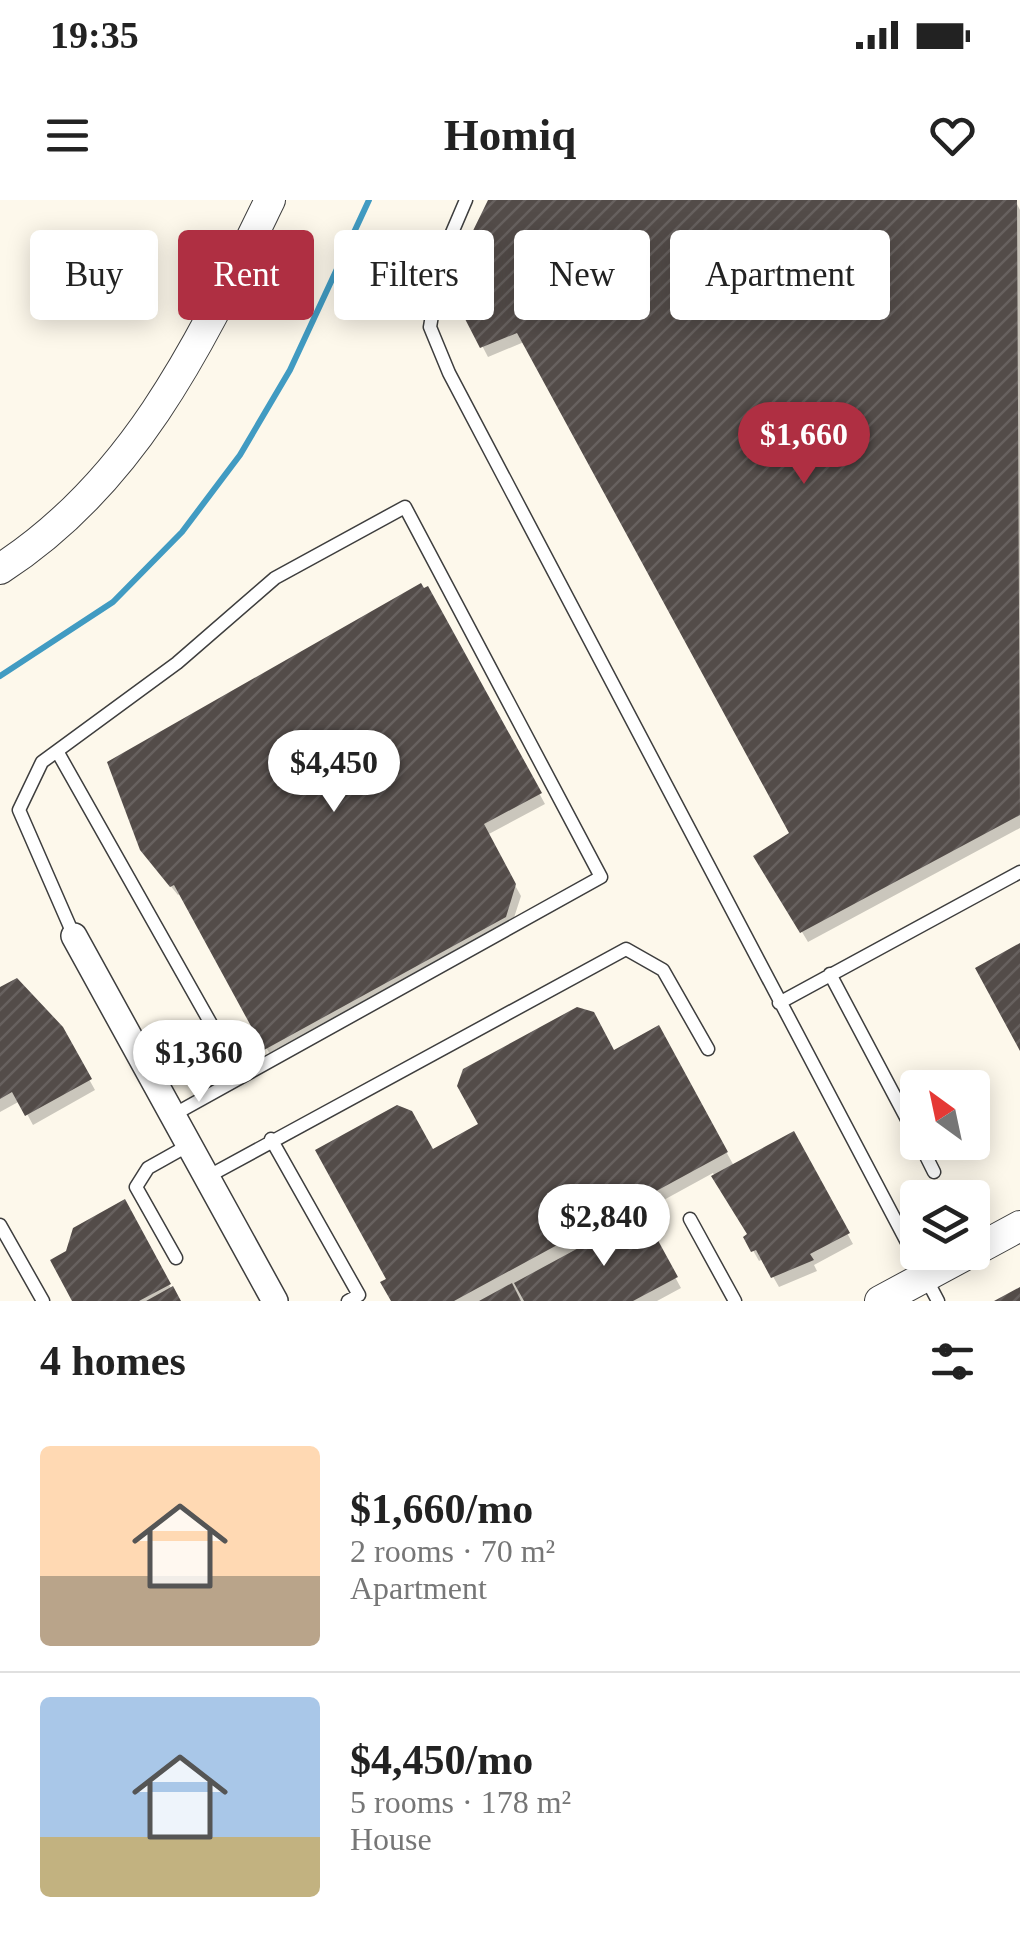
<!DOCTYPE html>
<html lang="en">
<head>
<meta charset="utf-8">
<style>
  :root { --surface:#fff; --page:#f6f6f6; --text:#222; --muted:#767676; --line:#e0e0e0; --accent:#af2f42 }
  body { margin:0; font-family:Georgia,serif; background:var(--page); color:var(--text); height:100vh; display:flex; flex-direction:column; font-size:38px; white-space:nowrap }
  * { box-sizing:border-box; margin:0 }
  p { font-size:32px; color:var(--muted) }
  .icon { flex:none; width:55px; height:55px; fill:none; stroke:currentColor; stroke-width:2; stroke-linecap:round; stroke-linejoin:round }
  .map { position:relative; height:1101px; overflow:hidden }
  .drawer { display:flex; flex-direction:column; background:var(--surface); flex:1 }
  .drawer>* { flex:none }
  .hud { position:absolute; left:30px; top:30px; width:960px; height:90px; display:flex; gap:20px }
  .needle { width:65px; rotate:327deg }
  .buttons { position:absolute; left:900px; top:870px; display:grid; gap:20px }
  .buttons a { display:grid; place-items:center; width:90px; height:90px; border-radius:10px; background:var(--surface); box-shadow:0 5px 25px #0003; font-size:50px }
  .price { position:absolute; translate:-50% -85px; padding:0 22px; border-radius:35px; background:#fff; color:#222; font-size:32px; line-height:65px; filter:drop-shadow(0 2px 5px #0008) }
  .price::after { content:''; position:absolute; left:50%; top:60px; width:30px; height:22px; margin-left:-15px; background:inherit; clip-path:polygon(0 0,100% 0,50% 100%) }
  .price.selected { background:var(--accent); color:#fff }
  ul { padding:0; list-style:none }
  li { display:flex; align-items:center; gap:30px; height:250px; padding:0 40px }
  li+li { border-top:2px solid var(--line) }
  li span { display:grid; place-items:center; flex:none; width:280px; height:200px; border-radius:10px; color:#555 }
  li>.icon { margin-inline-start:auto }
  span .icon { width:120px; height:120px; fill:#fffc; stroke-width:1 }
  li b { font-size:42px }
  h2 { display:flex; justify-content:space-between; align-items:center; height:120px; padding:0 40px; font-size:42px }
  .pill { padding:0 35px; border-radius:10px; background:var(--surface); box-shadow:0 5px 25px #0003; font-size:35px; line-height:90px }
  .pill.selected { background:var(--accent); color:#fff }
  .status { display:flex; justify-content:space-between; align-items:center; height:70px; padding:0 50px; background:var(--surface); direction:ltr }
  .status svg { height:28px; fill:currentColor }
  header { display:flex; justify-content:space-between; align-items:center; height:130px; padding:0 40px; background:var(--surface); font-size:45px; font-weight:700 }
  .map>svg:first-child { display:block }
</style>
</head>
<body>
<div class="status"><b>19:35</b><svg viewBox="0 0 49 12"><path d="M0 12V9h3v3zM5 12V6h3v6zM10 12V3h3v9zM15 12V0h3v12zM26 1h20v11H26zM47 4h2v5h-2z"/></svg></div>
<header><svg class="icon" aria-label="menu" viewBox="0 0 24 24"><path d="M4 6h16M4 12h16M4 18h16"/></svg>Homiq<svg class="icon" aria-label="heart" viewBox="0 0 24 24"><path d="M12 20l-8-8c-3-5 5-10 8-4 3-6 11-1 8 4z"/></svg></header>
<div class="map">
<svg width="1020" height="1101" viewBox="0 0 1020 1101">
  <defs>
    <pattern id="building-hatch" width="6" height="6" patternUnits="userSpaceOnUse" patternTransform="scale(2.5)"><rect width="6" height="6" fill="#534c49"/><path d="M-1 1l2-2M0 6l6-6M5 7l2-2" fill="none" stroke="#67615f"/></pattern>
  </defs>
  <rect width="100%" height="100%" fill="#fdf8eb"/>
  <!-- shadow -->
  <path fill="#0003" d="M491,0H1015L1020,10V628L808,742L757,657L792,634L524,142L488,157L450,84Z
    M433,399L545,604L487,635L521,696L511,727L272,858L181,693L178,695L149,660Z
    M0,790L61,829L95,890L33,925L20,901L0,912Z
    M658,828L734,966L793,934L853,1044L814,1065L817,1071L779,1087L763,1059L759,1061L746,1038L750,1036L713,973L640,1013L681,1088L657,1101H394L389,1080L432,952Z
    M124,1003L178,1101H75L68,1053Z"/>
  <g fill="none" stroke-linecap="round" stroke-linejoin="round">
    <!-- stream -->
    <path stroke="#419bc2" stroke-width="6" d="M0,476L113,402L182,332L240,255L290,170L369,0"/>
  </g>
  <!-- building -->
  <path fill="url(#building-hatch)" d="M488,0H1017L1020,615L800,733L753,656L789,633L517,133L480,148L447,84Z
    M421,383L424,388L428,386L542,593L484,624L516,684L506,717L264,850L174,685L170,687L140,650L107,562Z
    M1020,743V851L975,768Z
    M17,778L63,827L92,879L25,916L12,892L0,899V787Z
    M577,807L594,812L614,850L659,825L728,952L454,1101H391L380,1082L386,1079L315,950L397,905L412,911L433,949L478,924L457,886L463,869Z
    M794,931L850,1033L810,1054L814,1060L771,1078L756,1050L751,1052L743,1037L747,1034L711,976Z
    M125,999L171,1084L139,1101H72L50,1060L66,1051L73,1028Z
    M643,1013L678,1077L633,1101H524L514,1083Z
    M512,1083L521,1101H479Z
    M173,1086L181,1101H146Z
    M1020,1087V1101H994Z"/>
  <g fill="none" stroke-linecap="round" stroke-linejoin="round">
    <defs>
      <path id="service" d="M466,0L442,56L430,127L449,173L938,1101
        M57,551L241,877
        M74,736L19,610L42,562L177,463L275,378L405,307L601,677L173,915
        M830,774L918,940
        M779,803L1020,672
        M271,939L359,1095L348,1101
        M919,942L934,972
        M207,977L626,749L663,770L708,849
        M690,1019L735,1101
        M0,1025L43,1101
        M176,1058L136,987L148,968L189,945"/>
      <path id="minor" d="M74,736L275,1101"/>
      <path id="tertiary" d="M0,369C136,281 201,141 270,0
        M972,1052L1020,1026
        M880,1101L971,1052"/>
    </defs>
    <!-- service casing -->
    <use href="#service" stroke="#3e3e3e" stroke-width="15"/>
    <!-- minor casing -->
    <use href="#minor" stroke="#3e3e3e" stroke-width="28"/>
    <!-- tertiary casing -->
    <use href="#tertiary" stroke="#3e3e3e" stroke-width="32"/>
    <!-- service -->
    <use href="#service" stroke="#fff" stroke-width="12"/>
    <!-- minor -->
    <use href="#minor" stroke="#fff" stroke-width="25"/>
    <!-- tertiary -->
    <use href="#tertiary" stroke="#fff" stroke-width="30"/>
  </g>
</svg>
<div class="buttons">
<a><svg class="needle" viewBox="-14 -14 28 28"><path d="M0-13l5 13h-10z" fill="#e53935"/><path d="M0 13l5-13h-10z" fill="#767676"/></svg></a>
<a><svg class="icon" aria-label="layers" viewBox="0 0 24 24"><path d="M12 4l9 5-9 5-9-5zM3 14l9 5 9-5"/></svg></a>
</div>
<b class="price selected" style="left:804px;top:287px">$1,660</b>
<b class="price" style="left:334px;top:615px">$4,450</b>
<b class="price" style="left:199px;top:905px">$1,360</b>
<b class="price" style="left:604px;top:1069px">$2,840</b>
<div class="hud">
<a class="pill">Buy</a>
<a class="pill selected">Rent</a>
<a class="pill">Filters</a>
<a class="pill">New</a>
<a class="pill">Apartment</a>
</div>
</div>
<section class="drawer">
<h2>4 homes<svg class="icon" aria-label="filters" viewBox="0 0 24 24"><path d="M4 7h16M4 17h16"/><circle cx="9" cy="7" r="2"/><circle cx="15" cy="17" r="2"/></svg></h2>
<ul>
<li><span style="background:linear-gradient(#ffd9b3 65%,#b9a48a 0)"><svg class="icon" aria-label="home" viewBox="0 0 24 24"><path d="M3 11l9-7 9 7M6 9v11h12V9"/></svg></span><div><b>$1,660/mo</b><p>2 rooms · 70 m²</p><p>Apartment</p></div></li>
<li><span style="background:linear-gradient(#a9c7e8 70%,#c2b280 0)"><svg class="icon" aria-label="home" viewBox="0 0 24 24"><path d="M3 11l9-7 9 7M6 9v11h12V9"/></svg></span><div><b>$4,450/mo</b><p>5 rooms · 178 m²</p><p>House</p></div></li>
</ul>
</section>
</body>
</html>
